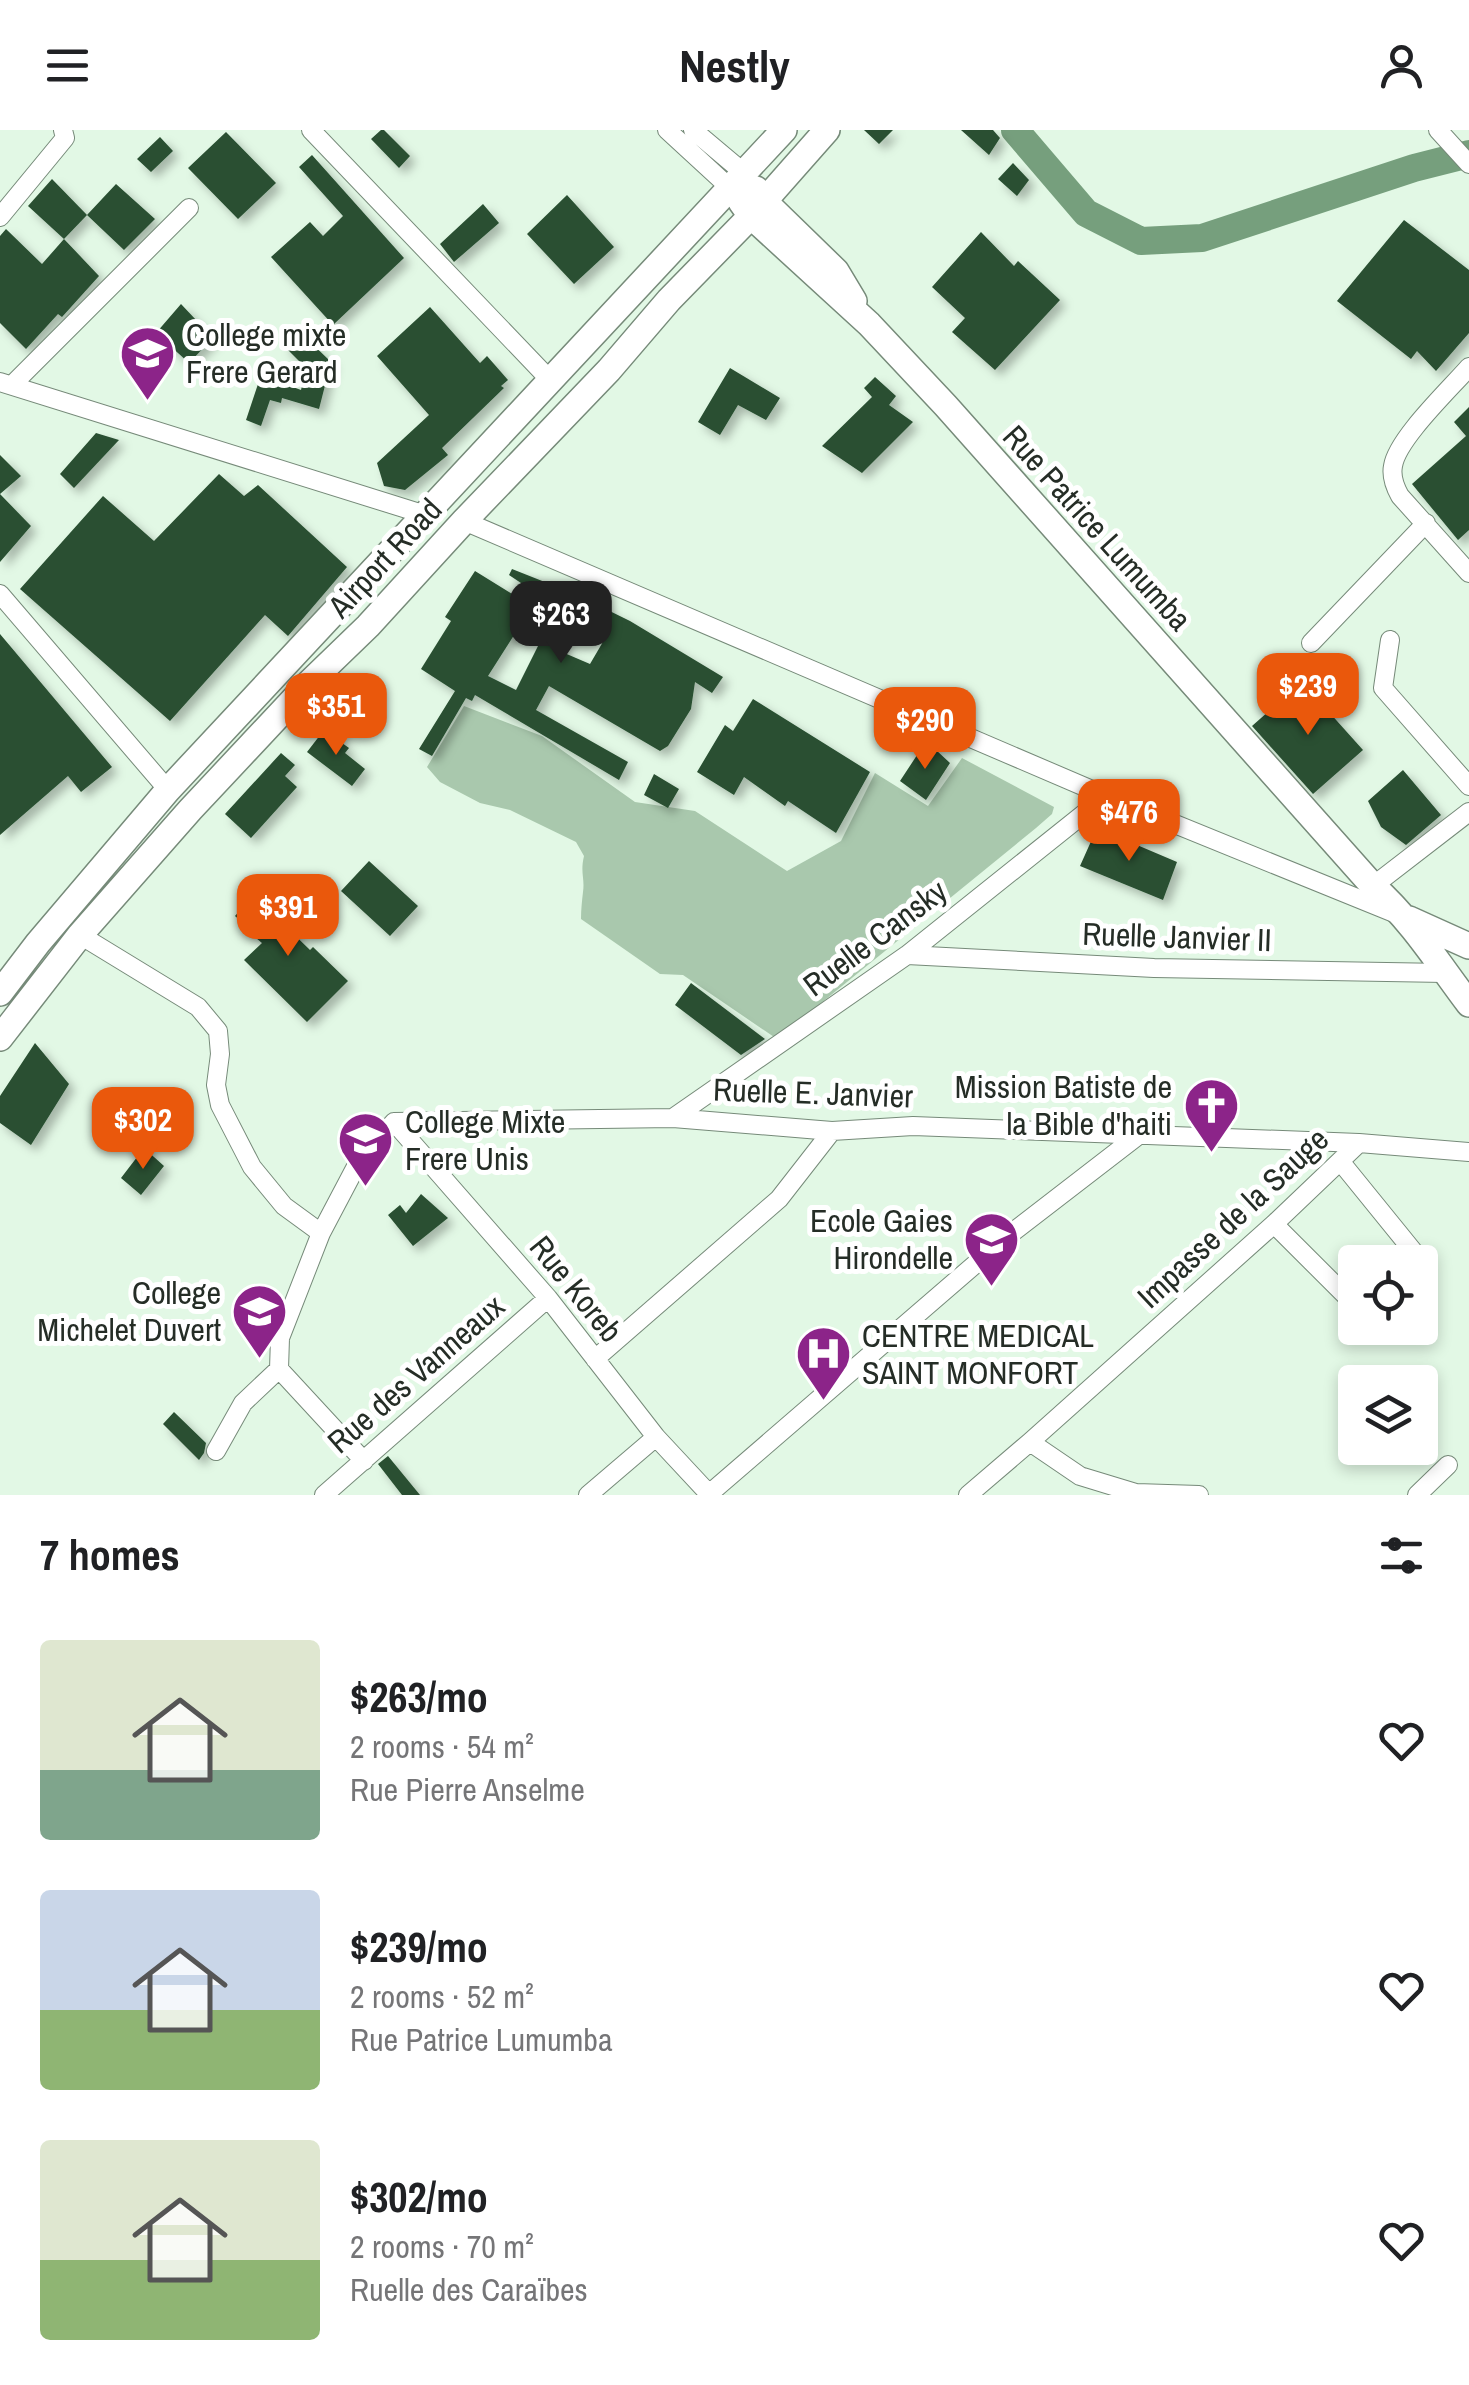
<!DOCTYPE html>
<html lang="en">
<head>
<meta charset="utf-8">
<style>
  :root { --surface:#fff; --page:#f2f2f2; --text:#202124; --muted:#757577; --accent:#ea580c }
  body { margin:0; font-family:"Archivo Narrow",sans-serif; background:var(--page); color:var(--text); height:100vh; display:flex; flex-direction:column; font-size:38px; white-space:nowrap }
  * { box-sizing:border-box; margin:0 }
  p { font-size:32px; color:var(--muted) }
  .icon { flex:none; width:55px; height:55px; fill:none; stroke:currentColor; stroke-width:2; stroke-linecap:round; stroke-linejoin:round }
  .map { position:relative; height:1365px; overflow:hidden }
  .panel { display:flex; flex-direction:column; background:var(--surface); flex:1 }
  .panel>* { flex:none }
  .tools { position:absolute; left:1338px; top:1115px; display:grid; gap:20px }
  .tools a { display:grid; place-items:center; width:100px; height:100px; border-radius:10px; background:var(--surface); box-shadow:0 5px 15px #0003; font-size:50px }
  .price { position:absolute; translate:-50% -85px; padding:0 22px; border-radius:20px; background:var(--accent); color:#fff; font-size:32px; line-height:65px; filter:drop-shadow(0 2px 5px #0008) }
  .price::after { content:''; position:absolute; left:50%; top:60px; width:30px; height:22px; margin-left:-15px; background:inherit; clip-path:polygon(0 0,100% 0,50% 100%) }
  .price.current { background:#222; color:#fff }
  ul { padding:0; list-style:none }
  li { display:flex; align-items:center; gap:30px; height:250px; padding:0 40px }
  li span { display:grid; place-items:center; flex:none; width:280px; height:200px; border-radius:10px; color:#555 }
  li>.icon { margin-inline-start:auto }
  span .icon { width:120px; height:120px; fill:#fffc; stroke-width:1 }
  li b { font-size:42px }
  h2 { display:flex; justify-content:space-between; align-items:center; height:120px; padding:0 40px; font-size:42px }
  header { display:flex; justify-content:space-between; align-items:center; height:130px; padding:0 40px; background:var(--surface); font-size:45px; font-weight:700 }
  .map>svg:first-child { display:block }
</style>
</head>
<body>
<header><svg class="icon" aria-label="menu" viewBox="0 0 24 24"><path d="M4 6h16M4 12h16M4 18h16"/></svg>Nestly<svg class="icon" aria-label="person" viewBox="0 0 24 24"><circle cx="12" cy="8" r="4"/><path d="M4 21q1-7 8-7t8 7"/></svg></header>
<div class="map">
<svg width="1469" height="1365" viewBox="0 0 1469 1365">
  <defs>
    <filter id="shadow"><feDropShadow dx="6" dy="6" stdDeviation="5" flood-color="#0004"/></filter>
  </defs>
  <rect width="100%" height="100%" fill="#e2f8e5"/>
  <!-- green -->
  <path fill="#a9c8ad" d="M464,576L542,606L635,672L695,681L787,741L841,711L875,643L928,676L962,628L1054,677L1052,684L1036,698L777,909L683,845L660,844L581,789C581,779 582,771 583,762C585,748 580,743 584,726L576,712L510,680L480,673L440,652L427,637Z"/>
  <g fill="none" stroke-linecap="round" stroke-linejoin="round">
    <!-- river -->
    <path stroke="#769f7d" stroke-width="28" d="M1015,0L1086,83L1141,111L1202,108L1414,38L1469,24"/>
  </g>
  <!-- building -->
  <path fill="#294f31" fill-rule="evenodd" filter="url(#shadow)" d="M381,0H384L410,26L399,38L371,9Z
    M864,0H893L879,14Z
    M961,0H993L1000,8L989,25Z
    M226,2L276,53L238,89L188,38Z
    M160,7L173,21L151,42L137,29Z
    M312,25L404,128L333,195L271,127L310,92L323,106L343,86L299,37Z
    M1013,33L1029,50L1017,66L998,49Z
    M52,49L87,85L64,109L28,76Z
    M116,54L155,89L124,120L87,85Z
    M567,65L614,117L574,154L527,104Z
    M483,74L499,93L454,132L440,114Z
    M1404,90L1469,140V203L1436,241L1417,221L1411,229L1337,171Z
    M6,99L42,134L64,109L99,146L62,187L58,184L26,219L0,193V106Z
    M981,102L1014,136L1018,131L1060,170L995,240L952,202L965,188L932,157Z
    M181,174L213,208L189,233L156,203Z
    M430,177L480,233L487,226L508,250L501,256L504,258L442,318L448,325L405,360L384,356L377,333L429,285L377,226Z
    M298,200L331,232L319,279L282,268L281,273L270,270L261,296L246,290L261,245L301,260L306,238L283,215Z
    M730,238L780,268L766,290L738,275L720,305L698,292Z
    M875,247L896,266L889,275L913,292L862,343L822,316L872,267L864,258Z
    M1469,277V400L1458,410L1412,354L1466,306L1454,292Z
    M96,303L119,310L74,358L60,344Z
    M0,325L21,346L0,364Z
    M219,344L244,366L258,355L347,437L288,506L265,485L170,591L20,459L103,366L154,411Z
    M0,364L31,396L0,432Z
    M512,439L575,464L630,491L723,547L712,563L695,552L691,579L668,616L660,621L549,556L536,580L628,632L619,650L475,565L472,571L466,568L432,626L419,619L455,561L421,539L451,491L445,487L475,441L517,467L524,455L509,445ZM531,459L607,505L590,534L555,519L560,509L550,492L516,560L488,546L537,469Z
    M0,504L112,637L81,662L68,646L0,705Z
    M1302,552L1363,620L1313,664L1252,596Z
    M753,569L870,642L836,703L788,671L785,676L744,647L734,665L697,642L725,595L733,601Z
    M324,600L349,618L345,623L365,639L352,656L307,622Z
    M923,616L936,620L950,633L926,670L900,651Z
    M281,623L295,635L285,646L297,657L251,708L225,684Z
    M1403,640L1441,685L1406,715L1381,697L1368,671Z
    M654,644L679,659L668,678L644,665Z
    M1097,698L1177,732L1163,770L1080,736Z
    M369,731L418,776L390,806L341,761Z
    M261,757L282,775L274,785L310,820L313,817L348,851L307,892L244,830L262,813L256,808L258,806L235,786Z
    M691,853L765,909L741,925L675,875Z
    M35,913L69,954L31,1015L0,993V966Z
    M144,1018L164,1036L141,1065L121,1048Z
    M421,1064L448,1088L413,1116L388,1085L400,1075L406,1083Z
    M174,1282L206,1313L204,1323L199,1330L163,1294Z
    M388,1326L420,1365H402L378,1334Z"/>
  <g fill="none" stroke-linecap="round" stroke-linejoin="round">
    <defs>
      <path id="street" d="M311,0L551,251
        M667,0L730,58
        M693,0L744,43
        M1438,0L1469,34
        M0,87L65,8L63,0
        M1469,237C1450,259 1397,309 1393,336C1391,346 1395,357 1400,366L1469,443
        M0,252L426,385
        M12,255L189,78
        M464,391L1106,666L1394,783
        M0,464L168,660
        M1390,510L1383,558L1469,656
        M1311,513L1426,393
        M1373,756L1469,682
        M80,805L198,877L218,901L220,924L216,955L220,975L252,1037L284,1076L321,1103
        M907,825L1154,838L1445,843
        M673,988L907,825L1106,666
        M394,992L673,988L832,1001L913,996L1359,1013L1469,1022
        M394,992L548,1168L656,1307L710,1365
        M1340,1031L1426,1137
        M1274,1094L1349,1169
        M595,1229L779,1069L832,1001
        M1030,1312L1080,1346L1136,1363L1199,1365
        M216,1321L243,1273L279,1239
        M364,1331L279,1239L280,1208L321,1103L360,1029L394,992
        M709,1364L1009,1105L1140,1004
        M324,1365L548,1168
        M588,1365L656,1307
        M968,1365L1030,1312L1274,1094L1359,1013
        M1417,1365L1448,1335"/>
      <path id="secondary" d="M756,59L764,71L836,141L854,171
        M741,72L751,86L869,194L946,276L1373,756C1412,791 1438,833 1469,874
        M1409,789L1469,816
        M0,863L38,813L168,660L784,0
        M0,908L80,805L190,680L309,553L368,496L464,391L609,240L669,170L751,86L827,0"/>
    </defs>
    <!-- street casing -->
    <use href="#street" stroke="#768a79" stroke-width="20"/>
    <!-- secondary casing -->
    <use href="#secondary" stroke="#768a79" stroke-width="28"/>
    <!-- street -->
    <use href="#street" stroke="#fff" stroke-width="18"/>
    <!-- secondary -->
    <use href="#secondary" stroke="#fff" stroke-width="25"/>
  </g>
  <!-- icons -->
  <defs>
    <symbol id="school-pin" viewBox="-11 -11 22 30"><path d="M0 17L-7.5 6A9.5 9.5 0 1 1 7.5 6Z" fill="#8c2489" stroke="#fff"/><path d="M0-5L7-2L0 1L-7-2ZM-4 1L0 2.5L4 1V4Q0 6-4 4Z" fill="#fff"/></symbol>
    <symbol id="church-pin" viewBox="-11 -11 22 30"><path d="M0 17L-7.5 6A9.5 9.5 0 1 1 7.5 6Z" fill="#8c2489" stroke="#fff"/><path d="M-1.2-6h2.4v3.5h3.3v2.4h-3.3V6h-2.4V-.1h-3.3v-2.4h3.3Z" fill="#fff"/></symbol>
    <symbol id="hospital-pin" viewBox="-11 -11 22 30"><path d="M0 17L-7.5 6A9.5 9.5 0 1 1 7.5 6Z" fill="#8c2489" stroke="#fff"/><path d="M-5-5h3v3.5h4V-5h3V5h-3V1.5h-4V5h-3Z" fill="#fff"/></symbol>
  </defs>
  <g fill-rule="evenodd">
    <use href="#school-pin" x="116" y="192" width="63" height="86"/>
    <use href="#church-pin" x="1180" y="944" width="63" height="86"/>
    <use href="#school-pin" x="334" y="978" width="63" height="86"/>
    <use href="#school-pin" x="960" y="1078" width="63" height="86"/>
    <use href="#school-pin" x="228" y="1150" width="63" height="86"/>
    <use href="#hospital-pin" x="792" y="1192" width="63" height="86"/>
  </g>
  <g text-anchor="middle" stroke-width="10" stroke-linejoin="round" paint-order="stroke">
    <!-- poi labels -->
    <g font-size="32" fill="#252d26" stroke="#fff" text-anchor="start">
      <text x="186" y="216">College mixte<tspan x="186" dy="37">Frere Gerard</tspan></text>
      <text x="1172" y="968" text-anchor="end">Mission Batiste de<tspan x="1172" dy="37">la Bible d'haiti</tspan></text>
      <text x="405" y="1003">College Mixte<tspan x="405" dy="37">Frere Unis</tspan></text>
      <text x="953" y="1102" text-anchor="end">Ecole Gaies<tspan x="953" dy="37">Hirondelle</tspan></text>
      <text x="221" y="1174" text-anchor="end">College<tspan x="221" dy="37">Michelet Duvert</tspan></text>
      <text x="862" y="1217">CENTRE MEDICAL<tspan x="862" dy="37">SAINT MONFORT</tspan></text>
    </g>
    <!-- street labels -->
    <g font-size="32" fill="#252d26" stroke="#fff">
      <text transform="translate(1097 398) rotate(48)" y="11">Rue Patrice Lumumba</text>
      <text transform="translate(385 428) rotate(-47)" y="11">Airport Road</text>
      <text transform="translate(1177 807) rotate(2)" y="11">Ruelle Janvier II</text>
      <text transform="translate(875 808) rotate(-37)" y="11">Ruelle Cansky</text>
      <text transform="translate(813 963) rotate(2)" y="11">Ruelle E. Janvier</text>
      <text transform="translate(1233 1088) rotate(-43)" y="11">Impasse de la Sauge</text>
      <text transform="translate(576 1159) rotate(51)" y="11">Rue Koreb</text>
      <text transform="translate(416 1244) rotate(-41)" y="11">Rue des Vanneaux</text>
    </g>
  </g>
</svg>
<div class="tools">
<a><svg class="icon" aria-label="locate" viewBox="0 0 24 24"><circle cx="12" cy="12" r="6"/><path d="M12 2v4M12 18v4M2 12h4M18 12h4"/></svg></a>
<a><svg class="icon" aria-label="layers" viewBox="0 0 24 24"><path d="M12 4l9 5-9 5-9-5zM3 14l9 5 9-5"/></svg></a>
</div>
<b class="price current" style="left:561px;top:536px">$263</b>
<b class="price" style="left:1308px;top:608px">$239</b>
<b class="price" style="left:336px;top:628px">$351</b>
<b class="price" style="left:925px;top:642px">$290</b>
<b class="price" style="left:1129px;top:734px">$476</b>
<b class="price" style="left:288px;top:829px">$391</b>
<b class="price" style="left:143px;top:1042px">$302</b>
</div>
<section class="panel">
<h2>7 homes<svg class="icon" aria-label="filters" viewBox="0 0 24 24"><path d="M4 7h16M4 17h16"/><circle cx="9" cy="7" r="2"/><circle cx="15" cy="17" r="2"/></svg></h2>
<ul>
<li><span style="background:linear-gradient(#dfe7d0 65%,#7fa58c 0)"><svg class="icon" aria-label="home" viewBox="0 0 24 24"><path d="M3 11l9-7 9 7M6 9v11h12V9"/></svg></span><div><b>$263/mo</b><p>2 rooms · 54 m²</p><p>Rue Pierre Anselme</p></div><svg class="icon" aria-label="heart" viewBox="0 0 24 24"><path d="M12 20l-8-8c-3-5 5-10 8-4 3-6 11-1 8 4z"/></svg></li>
<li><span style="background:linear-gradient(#c9d6e8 60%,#8fb573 0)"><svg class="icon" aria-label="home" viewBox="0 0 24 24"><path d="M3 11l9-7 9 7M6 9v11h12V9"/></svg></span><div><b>$239/mo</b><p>2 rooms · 52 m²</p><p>Rue Patrice Lumumba</p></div><svg class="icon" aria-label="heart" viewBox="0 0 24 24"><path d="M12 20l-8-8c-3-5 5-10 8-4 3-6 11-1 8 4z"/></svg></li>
<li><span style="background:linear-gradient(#dfe7d0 60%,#8fb573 0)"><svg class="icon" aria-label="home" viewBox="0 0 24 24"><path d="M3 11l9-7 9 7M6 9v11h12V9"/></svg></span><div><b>$302/mo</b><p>2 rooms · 70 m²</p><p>Ruelle des Caraïbes</p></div><svg class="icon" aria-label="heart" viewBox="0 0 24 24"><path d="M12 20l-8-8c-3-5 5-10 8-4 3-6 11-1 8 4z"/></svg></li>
</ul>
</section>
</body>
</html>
